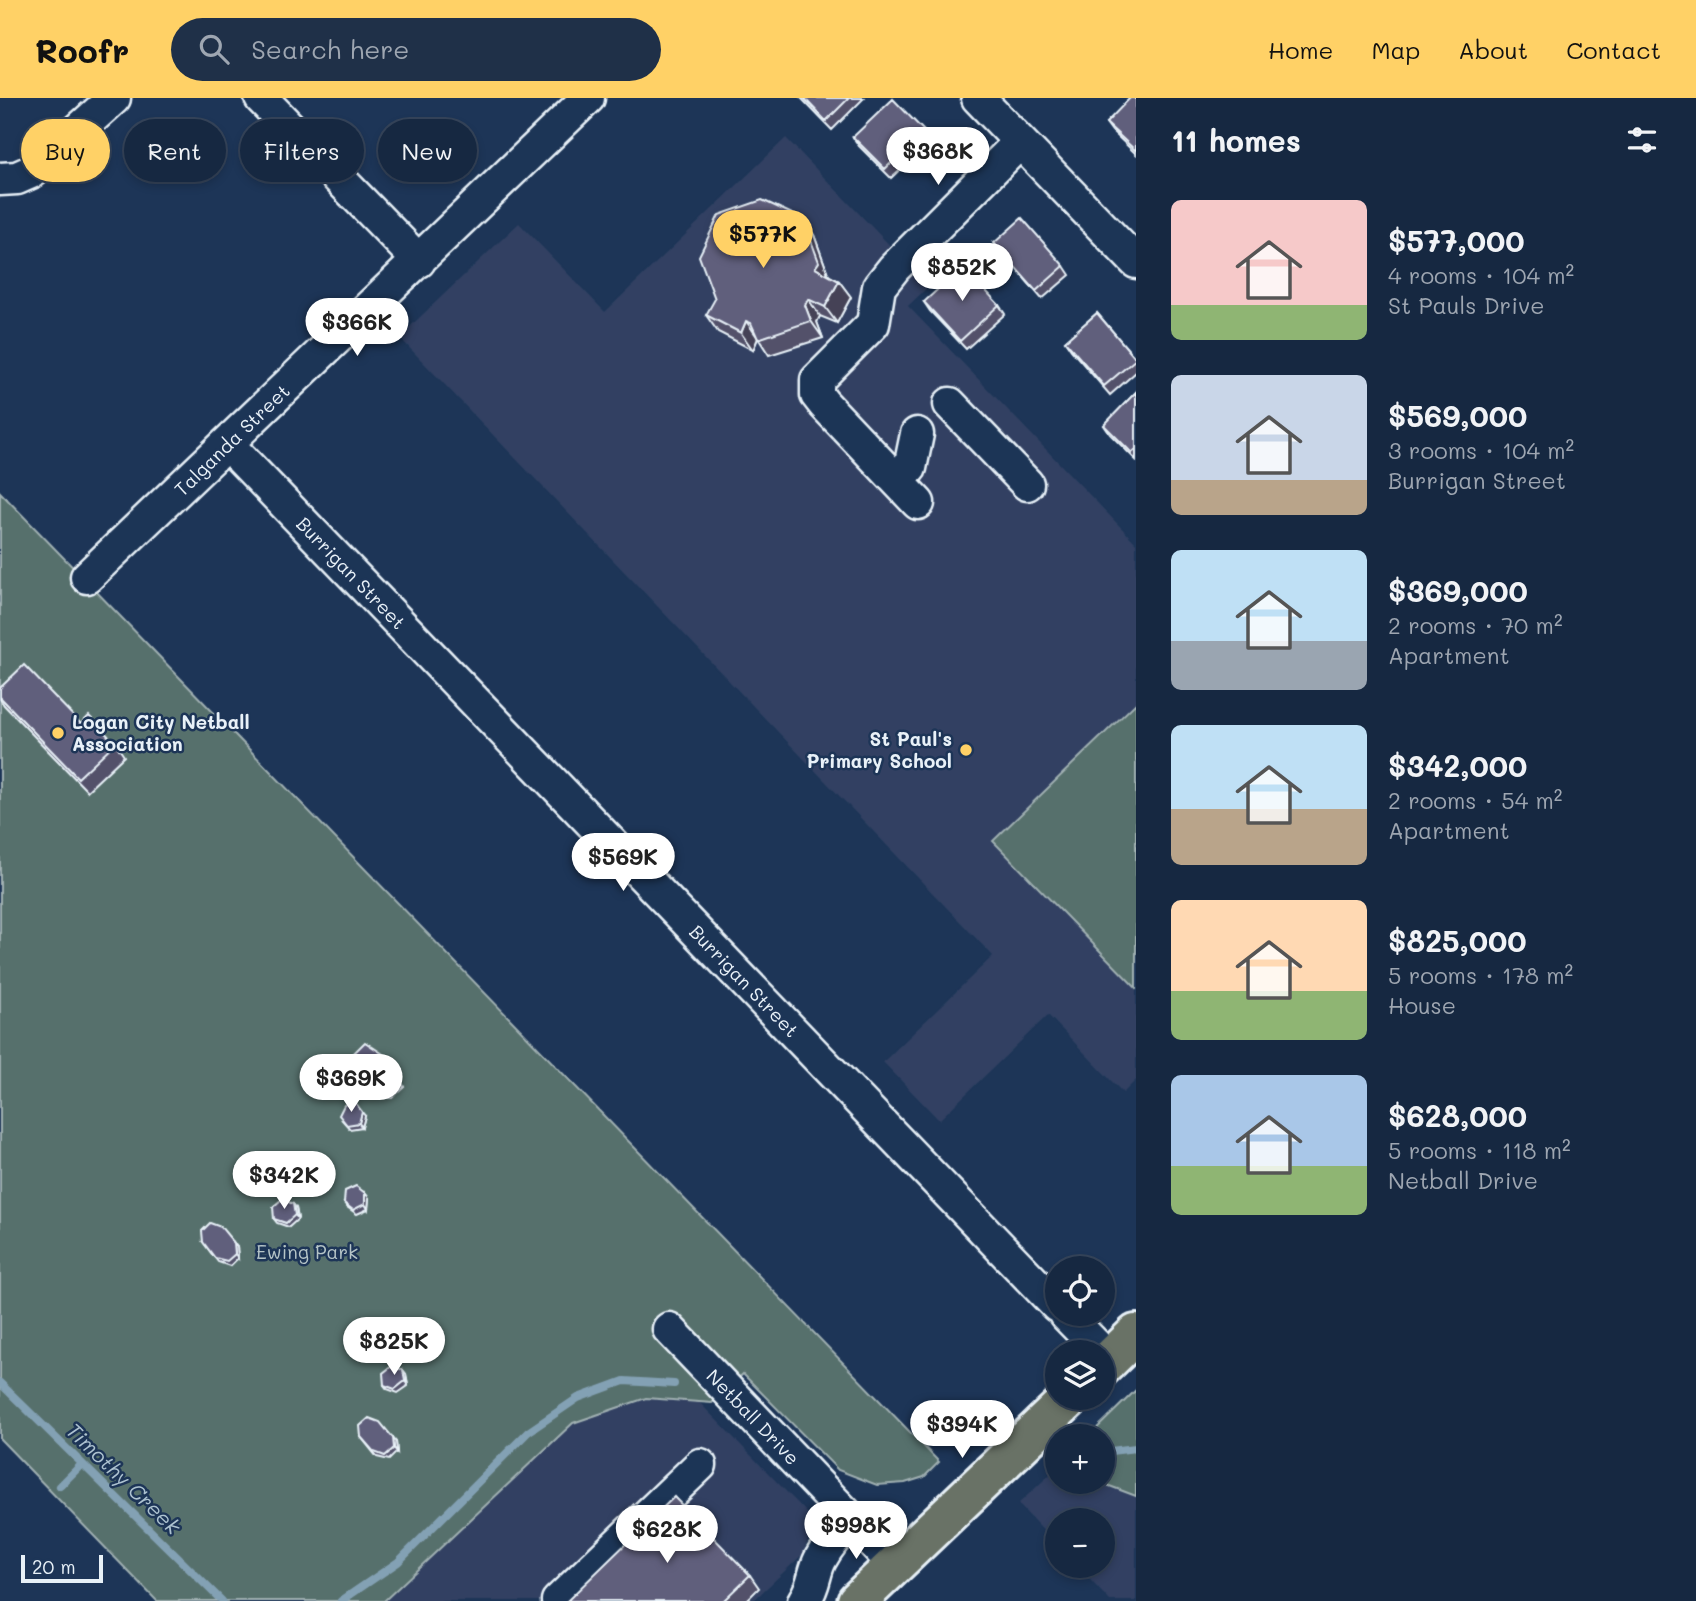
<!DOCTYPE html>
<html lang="en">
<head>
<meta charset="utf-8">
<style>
  :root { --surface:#162841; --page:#1f3048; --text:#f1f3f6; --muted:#9ea6b1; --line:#35445a; --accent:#ffd166 }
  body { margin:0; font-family:Mali,sans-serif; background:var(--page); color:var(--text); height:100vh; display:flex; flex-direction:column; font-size:26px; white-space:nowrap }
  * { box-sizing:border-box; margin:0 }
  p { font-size:23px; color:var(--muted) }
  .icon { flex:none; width:38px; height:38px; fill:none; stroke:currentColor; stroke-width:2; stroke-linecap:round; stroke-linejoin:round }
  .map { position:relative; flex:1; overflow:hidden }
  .panel { display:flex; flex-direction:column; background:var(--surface); width:560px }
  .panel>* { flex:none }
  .top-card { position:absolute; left:21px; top:21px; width:665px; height:63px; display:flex; gap:14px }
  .controls { position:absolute; left:1045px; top:1158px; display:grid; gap:14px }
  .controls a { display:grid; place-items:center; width:70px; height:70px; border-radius:50%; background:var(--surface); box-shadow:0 4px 10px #0003,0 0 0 2px var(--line); font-size:35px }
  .scale { position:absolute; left:21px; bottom:18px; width:82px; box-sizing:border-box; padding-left:7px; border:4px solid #e8f1f8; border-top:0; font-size:19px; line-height:24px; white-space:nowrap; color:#e8f1f8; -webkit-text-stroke:5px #1d3557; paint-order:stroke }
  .price { position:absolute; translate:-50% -60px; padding:0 16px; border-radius:24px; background:#fff; color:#222; font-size:23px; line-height:46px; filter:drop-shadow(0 2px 4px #0008) }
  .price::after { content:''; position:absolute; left:50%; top:42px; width:21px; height:16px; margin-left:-10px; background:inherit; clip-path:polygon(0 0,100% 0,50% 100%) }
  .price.selected { background:var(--accent); color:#111 }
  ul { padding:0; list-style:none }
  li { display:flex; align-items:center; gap:21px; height:175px; padding:0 35px }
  li span { display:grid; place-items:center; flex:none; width:196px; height:140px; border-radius:10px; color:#555 }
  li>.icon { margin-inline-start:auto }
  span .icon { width:84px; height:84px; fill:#fffc; stroke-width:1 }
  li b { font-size:30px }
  h2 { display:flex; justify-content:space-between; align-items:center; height:84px; padding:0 35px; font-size:30px }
  .pill { padding:0 24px; border-radius:32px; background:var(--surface); box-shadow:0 4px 10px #0003,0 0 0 2px var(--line); font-size:24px; line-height:63px }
  .pill.selected { background:var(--accent); color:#111 }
  header { display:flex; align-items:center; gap:42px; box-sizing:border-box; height:98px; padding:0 35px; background:var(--accent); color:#111 }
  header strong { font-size:33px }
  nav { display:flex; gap:38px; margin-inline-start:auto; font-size:24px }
  .search { width:490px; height:63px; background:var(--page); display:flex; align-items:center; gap:18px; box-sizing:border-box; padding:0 24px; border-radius:38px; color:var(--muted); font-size:26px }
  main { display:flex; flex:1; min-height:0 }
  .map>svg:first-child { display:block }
</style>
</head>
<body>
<header>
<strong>Roofr</strong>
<div class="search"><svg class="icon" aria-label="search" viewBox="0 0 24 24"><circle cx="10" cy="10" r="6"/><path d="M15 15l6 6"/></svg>Search here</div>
<nav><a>Home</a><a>Map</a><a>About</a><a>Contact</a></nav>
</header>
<main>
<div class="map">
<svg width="1136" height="1503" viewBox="0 0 1136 1503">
  <rect width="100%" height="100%" fill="#1d3557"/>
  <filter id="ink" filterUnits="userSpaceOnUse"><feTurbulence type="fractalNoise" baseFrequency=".0143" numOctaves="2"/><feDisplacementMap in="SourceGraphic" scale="14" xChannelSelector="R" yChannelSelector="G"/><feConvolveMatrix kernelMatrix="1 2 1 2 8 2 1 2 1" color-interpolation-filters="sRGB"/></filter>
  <g filter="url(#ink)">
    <!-- built -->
    <path fill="#314162" d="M786,40L929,188L908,208L1136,445V982L1123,995L1048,917L939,1022L883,964L993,858L399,239L519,125L605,214Z
      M646,1300L699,1304L815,1423L803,1456L753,1503H384L573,1325Z
      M1057,1370V1384H1099L1136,1398V1503H1110L1077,1468H1102V1423H1057V1447L1018,1406Z"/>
    <!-- green -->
    <path fill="#576f6c" stroke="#a0b0b2" stroke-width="2" d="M0,394L939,1364L924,1379L905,1385L877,1387L838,1372L743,1276L712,1305L646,1300L573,1325L384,1503H157L0,1341Z
      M1136,605V890L993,743Z
      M1136,1292V1398L1099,1384H1102V1339H1088Z"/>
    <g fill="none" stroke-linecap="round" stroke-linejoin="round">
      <!-- stream -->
      <path stroke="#83a1b4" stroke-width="8" d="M0,1285L222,1503
        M1102,1354L1136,1350
        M60,1388L82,1366
        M341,1503L398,1464L528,1334L578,1300L624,1283L674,1286"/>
      <defs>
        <path id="minor" d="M261,0L419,163
          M978,0L1136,164
          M0,81L17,80L33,73L114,0
          M950,306L1027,386
          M228,347L1057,1208
          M897,383L910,370L917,336
          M918,405L824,306L817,297V282L873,226L879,189L894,170L1020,44
          M87,479L588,0
          M1065,1216L1110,1262
          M669,1231L895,1467
          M558,1503L700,1367
          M804,1503C815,1487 813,1476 820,1462C828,1447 839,1434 852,1422"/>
        <path id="major" d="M1102,1269L1136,1236
          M857,1503L1070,1300"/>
      </defs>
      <!-- minor casing -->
      <use href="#minor" stroke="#e8f1f8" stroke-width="37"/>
      <!-- major casing -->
      <use href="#major" stroke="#e8f1f8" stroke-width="44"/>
      <!-- minor -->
      <use href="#minor" stroke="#1d3557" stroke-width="32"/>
      <!-- major -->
      <use href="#major" stroke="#697266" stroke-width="38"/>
    </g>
    <!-- wall -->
    <path fill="#53516a" stroke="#e8f1f8" stroke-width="2" d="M801,0H864L832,32Z
      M1136,0V56L1112,33L1106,25Z
      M924,33L931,42L891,80L859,48L853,39Z
      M803,121L814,137L829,178L839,183L851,199L837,225L820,218L817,224L823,240L769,257L758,240L753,252L718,234L706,217Z
      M994,145L1064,168L1070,177L1042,201L1001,153Z
      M924,204L999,207L1005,216L966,251L930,213Z
      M1097,215L1136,261V274L1110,297L1071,252L1065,243Z
      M1136,294V362L1110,336L1104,327Z
      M0,590L81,626L115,645L124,658L87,693L4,607L0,601Z
      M392,967L404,989L392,1000L371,999L360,988L354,980Z
      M365,1018L362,1029L350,1031L342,1022Z
      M365,1095L369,1100L368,1111L357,1116L347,1109L344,1105Z
      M293,1106L296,1110L298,1121L289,1129L277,1125L274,1121Z
      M203,1144L237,1149L238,1160L230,1168L218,1164Z
      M403,1272L406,1276L408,1288L398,1295L387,1291L384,1287Z
      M361,1339L396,1344L397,1354L389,1362L377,1359Z
      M750,1477L759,1490L746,1503H567Z"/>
    <!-- shaded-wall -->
    <path fill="#444256" stroke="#e8f1f8" stroke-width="2" d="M803,121L814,137L830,181L815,170Z
      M839,183L851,199L837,225L825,209Z
      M808,201L820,218L817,224L823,240L811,223L805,207Z
      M746,223L758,240L753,252L741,235Z
      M386,958L392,967L404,989L397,980Z
      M362,1014L365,1018L362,1029L359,1025Z
      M365,1095L369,1100L368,1111L365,1106Z
      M293,1106L296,1110L298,1121L295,1117Z
      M234,1145L237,1149L238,1160L235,1156Z
      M403,1272L406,1276L408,1288L405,1283Z
      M393,1340L396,1344L397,1354L394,1350Z"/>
    <!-- building -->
    <path fill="#615e7b" stroke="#e8f1f8" stroke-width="2" d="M804,0H849L826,23Z
      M1130,0H1136V53L1106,25Z
      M893,1L924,33L885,71L853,39Z
      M762,102L803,121L819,164L815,170L839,183L825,209L808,201L805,207L811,223L758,241L751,225L746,223L741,235L706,217L715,201L699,158L719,117Z
      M1022,120L1064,168L1036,193L994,145Z
      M963,168L999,207L960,243L924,204Z
      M1097,215L1136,261L1104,288L1065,243Z
      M1136,294V351L1132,355L1104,327Z
      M24,567L81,626L89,618L115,645L78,680L0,599V590Z
      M365,944L386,958L397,980L386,991H364L354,980L353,956Z
      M355,1004L362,1014L359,1025L347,1027L339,1017L344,1007Z
      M356,1088L365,1095V1106L353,1112L344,1105L345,1093Z
      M282,1101L293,1106L295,1117L286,1125L274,1121L273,1109Z
      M210,1125L221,1129L234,1145L235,1156L227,1163L215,1160L203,1144L202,1133Z
      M392,1268L403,1272L405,1283L395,1291L384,1287L383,1275Z
      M369,1320L380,1324L393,1340L394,1350L385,1358L374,1354L361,1339L360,1328Z
      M674,1399L750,1477L723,1503H567Z"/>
  </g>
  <!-- markers -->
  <g fill="#ffd166" stroke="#1d3557" stroke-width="2.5">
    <circle cx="58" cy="635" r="7"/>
    <circle cx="966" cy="652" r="7"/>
  </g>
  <g text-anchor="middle" stroke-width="5" stroke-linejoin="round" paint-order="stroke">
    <!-- street labels -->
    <g font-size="19" fill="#e8f1f8" stroke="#1d3557">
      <text transform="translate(232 342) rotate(-44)" y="7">Talganda Street</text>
      <text transform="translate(351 475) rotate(46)" y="7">Burrigan Street</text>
      <text transform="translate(744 883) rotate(46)" y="7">Burrigan Street</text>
      <text transform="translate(753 1319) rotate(46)" y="7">Netball Drive</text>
    </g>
    <!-- poi labels -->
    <g font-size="19" font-weight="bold" fill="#e8f1f8" stroke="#1d3557" text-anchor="start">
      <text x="72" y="631">Logan City Netball<tspan x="72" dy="22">Association</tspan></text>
      <text x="952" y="648" text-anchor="end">St Paul's<tspan x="952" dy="22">Primary School</tspan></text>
    </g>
    <!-- park labels -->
    <g font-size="19" fill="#b5c4c7" stroke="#1d3557">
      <text x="307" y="1161">Ewing Park</text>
    </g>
    <!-- water labels -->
    <g font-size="21" font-style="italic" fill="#adc2d0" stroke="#1d3557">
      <text transform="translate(123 1381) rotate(44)" y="7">Timothy Creek</text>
    </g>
  </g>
</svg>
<div class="controls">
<a><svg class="icon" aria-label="locate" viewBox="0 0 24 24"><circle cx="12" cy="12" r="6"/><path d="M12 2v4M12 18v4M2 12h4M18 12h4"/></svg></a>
<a><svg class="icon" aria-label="layers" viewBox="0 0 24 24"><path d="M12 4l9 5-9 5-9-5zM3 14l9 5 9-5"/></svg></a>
<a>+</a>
<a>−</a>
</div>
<div class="scale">20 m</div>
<b class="price" style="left:938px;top:89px">$368K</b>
<b class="price selected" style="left:763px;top:172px">$577K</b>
<b class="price" style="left:962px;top:205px">$852K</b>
<b class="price" style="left:357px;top:260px">$366K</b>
<b class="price" style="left:623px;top:795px">$569K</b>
<b class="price" style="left:351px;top:1016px">$369K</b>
<b class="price" style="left:284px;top:1113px">$342K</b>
<b class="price" style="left:394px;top:1279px">$825K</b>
<b class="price" style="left:962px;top:1362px">$394K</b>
<b class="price" style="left:856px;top:1463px">$998K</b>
<b class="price" style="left:667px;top:1467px">$628K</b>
<div class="top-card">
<a class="pill selected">Buy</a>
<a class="pill">Rent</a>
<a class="pill">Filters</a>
<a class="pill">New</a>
</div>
</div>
<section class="panel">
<h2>11 homes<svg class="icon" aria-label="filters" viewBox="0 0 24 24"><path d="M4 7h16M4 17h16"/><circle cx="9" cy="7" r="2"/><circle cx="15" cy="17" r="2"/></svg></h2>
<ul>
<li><span style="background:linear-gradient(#f6c9c9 75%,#8fb573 0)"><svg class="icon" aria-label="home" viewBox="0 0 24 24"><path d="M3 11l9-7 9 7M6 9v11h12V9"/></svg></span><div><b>$577,000</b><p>4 rooms · 104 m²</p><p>St Pauls Drive</p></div></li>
<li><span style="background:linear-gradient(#c9d6e8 75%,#b9a48a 0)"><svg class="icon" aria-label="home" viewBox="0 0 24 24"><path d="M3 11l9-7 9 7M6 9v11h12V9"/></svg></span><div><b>$569,000</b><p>3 rooms · 104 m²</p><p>Burrigan Street</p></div></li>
<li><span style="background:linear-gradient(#bfe0f5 65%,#9aa5b1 0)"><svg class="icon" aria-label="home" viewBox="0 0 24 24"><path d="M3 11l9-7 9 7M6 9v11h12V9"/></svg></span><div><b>$369,000</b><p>2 rooms · 70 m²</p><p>Apartment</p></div></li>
<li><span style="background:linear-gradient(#bfe0f5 60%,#b9a48a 0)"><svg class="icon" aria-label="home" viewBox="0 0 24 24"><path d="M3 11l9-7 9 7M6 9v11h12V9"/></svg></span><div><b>$342,000</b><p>2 rooms · 54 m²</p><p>Apartment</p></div></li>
<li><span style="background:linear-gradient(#ffd9b3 65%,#8fb573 0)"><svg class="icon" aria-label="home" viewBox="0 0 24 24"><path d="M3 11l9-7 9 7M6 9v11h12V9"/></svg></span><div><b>$825,000</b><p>5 rooms · 178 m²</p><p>House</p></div></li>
<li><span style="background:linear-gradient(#a9c7e8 65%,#8fb573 0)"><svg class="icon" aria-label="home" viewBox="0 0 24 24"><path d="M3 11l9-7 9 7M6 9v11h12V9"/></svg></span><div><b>$628,000</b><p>5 rooms · 118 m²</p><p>Netball Drive</p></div></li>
</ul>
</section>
</main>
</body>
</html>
